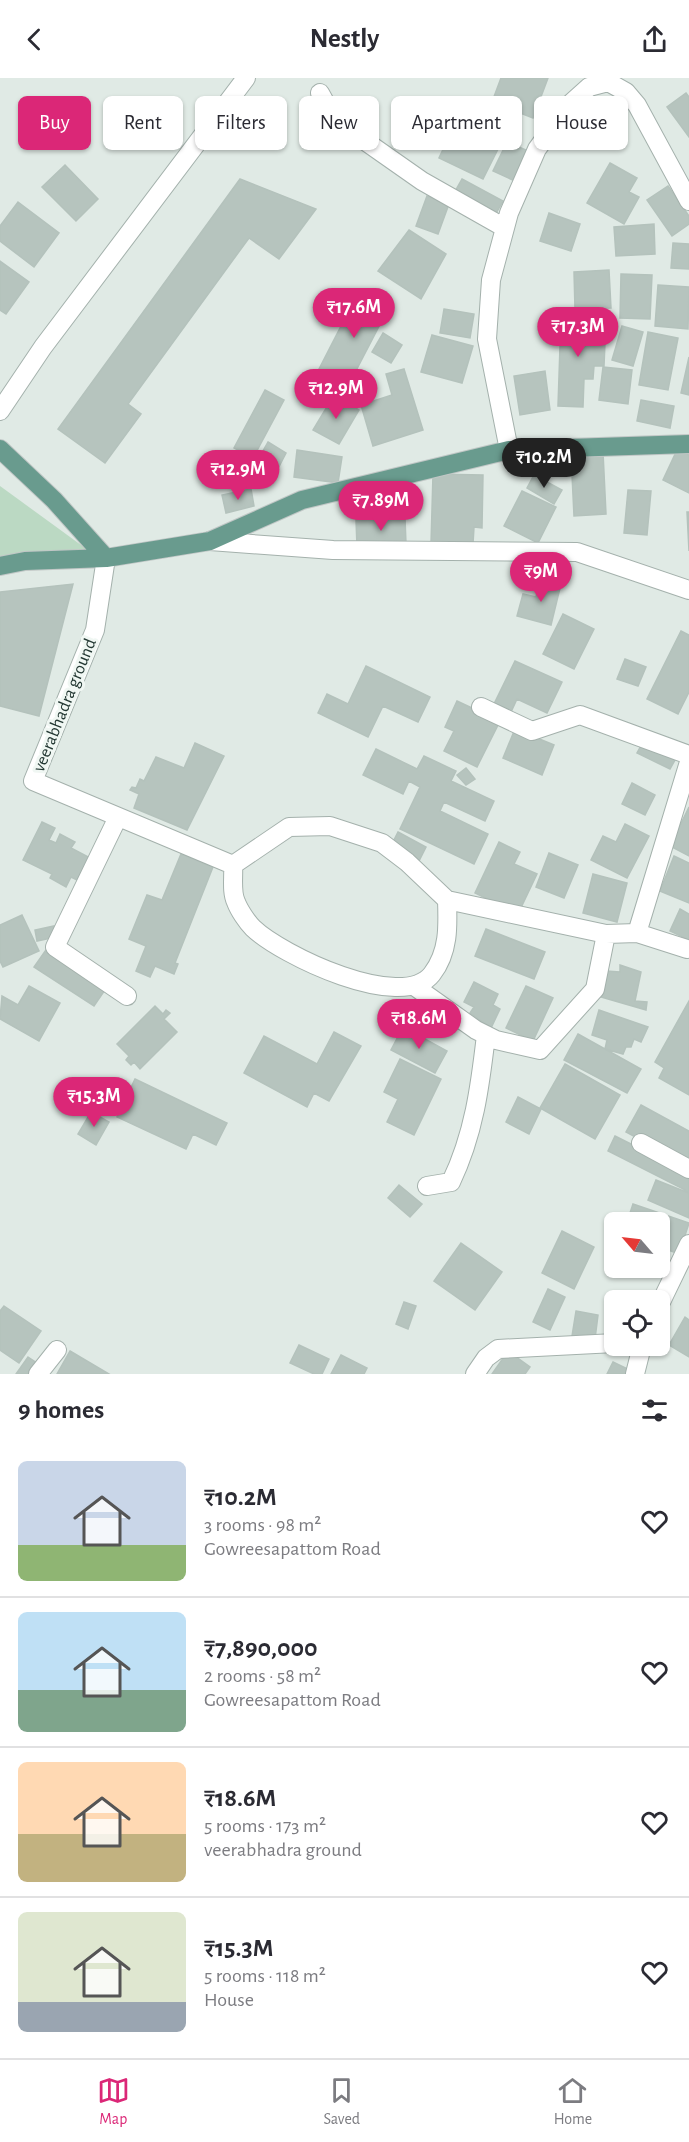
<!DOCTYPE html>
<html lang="en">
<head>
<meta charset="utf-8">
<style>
  :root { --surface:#fff; --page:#f7f7f7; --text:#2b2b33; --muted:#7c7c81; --line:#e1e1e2; --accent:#db2777 }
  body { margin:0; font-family:"Alegreya Sans",sans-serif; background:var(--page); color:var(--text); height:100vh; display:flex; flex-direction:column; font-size:22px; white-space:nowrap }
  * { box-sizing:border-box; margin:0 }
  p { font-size:20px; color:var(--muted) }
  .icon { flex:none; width:33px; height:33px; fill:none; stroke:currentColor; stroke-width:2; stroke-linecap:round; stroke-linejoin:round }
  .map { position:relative; height:1296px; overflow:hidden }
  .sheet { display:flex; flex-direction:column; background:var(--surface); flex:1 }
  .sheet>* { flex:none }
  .hud { position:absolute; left:18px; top:18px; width:654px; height:54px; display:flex; gap:12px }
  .needle { width:39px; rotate:298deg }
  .tools { position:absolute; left:604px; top:1134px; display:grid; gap:12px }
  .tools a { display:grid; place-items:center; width:66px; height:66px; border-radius:9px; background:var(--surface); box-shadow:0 2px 4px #0004; font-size:30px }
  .price { position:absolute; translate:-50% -51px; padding:0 14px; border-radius:21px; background:var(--accent); color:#fff; font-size:20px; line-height:39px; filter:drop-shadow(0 2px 3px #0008) }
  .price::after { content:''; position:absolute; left:50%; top:36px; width:18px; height:14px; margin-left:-9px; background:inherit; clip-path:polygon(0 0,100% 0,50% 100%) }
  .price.active { background:#222; color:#fff }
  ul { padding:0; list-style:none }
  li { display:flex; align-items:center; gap:18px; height:150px; padding:0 18px }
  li+li { border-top:2px solid var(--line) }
  li span { display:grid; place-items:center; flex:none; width:168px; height:120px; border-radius:9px; color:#555 }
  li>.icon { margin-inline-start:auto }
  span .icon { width:72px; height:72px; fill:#fffc; stroke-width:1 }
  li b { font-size:26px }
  h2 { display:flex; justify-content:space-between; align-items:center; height:72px; padding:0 18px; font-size:26px }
  .chip { padding:0 21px; border-radius:9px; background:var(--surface); box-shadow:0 2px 4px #0004; font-size:21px; line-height:54px }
  .chip.active { background:var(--accent); color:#fff }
  header { display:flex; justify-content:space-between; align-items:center; height:78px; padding:0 18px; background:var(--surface); font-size:27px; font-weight:700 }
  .menu { display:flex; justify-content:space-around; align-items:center; height:84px; border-top:2px solid var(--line); background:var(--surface); font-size:16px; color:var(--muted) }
  .menu a { display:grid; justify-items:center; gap:3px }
  .menu .active { color:var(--accent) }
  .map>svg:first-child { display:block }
</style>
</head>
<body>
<header><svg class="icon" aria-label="back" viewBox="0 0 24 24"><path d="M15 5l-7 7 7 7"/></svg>Nestly<svg class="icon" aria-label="share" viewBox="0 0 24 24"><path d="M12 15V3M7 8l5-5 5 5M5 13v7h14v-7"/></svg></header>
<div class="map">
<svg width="689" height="1296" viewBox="0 0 689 1296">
  <rect width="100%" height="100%" fill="#e0eae5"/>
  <!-- green -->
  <path fill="#bbd9c3" d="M0,408L92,475L0,478Z"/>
  <!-- building -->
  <path fill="#b6c4be" stroke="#b4c2bc" stroke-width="1.5" d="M501,0H548L533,40L492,24Z
    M686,15L689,19V59L667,29Z
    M465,25L510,47L483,101L439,80Z
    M507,64L528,73L515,103L493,93Z
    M610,85L637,100L629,114L639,119L624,146L587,125Z
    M65,87L98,121L76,143L42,109Z
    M240,101L316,131L279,181L249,160L128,326L141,336L105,385L58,351Z
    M462,101L503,123L494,139L453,117Z
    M668,108L689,138V146L672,158L647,122Z
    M427,118L449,126L438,156L416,148Z
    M18,124L59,155L34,189L0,163V148Z
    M549,135L580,146L571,173L540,163Z
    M654,146L655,176L616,178L614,149Z
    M409,152L446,176L421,221L378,193Z
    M673,165L689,166V191L671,190Z
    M0,183L29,204L6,236L0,232Z
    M609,192L611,230L575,231L574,194Z
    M621,196L652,197L650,241L620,240Z
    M658,207L689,209L688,251L655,248Z
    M360,211L390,227L347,310L317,295Z
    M444,231L474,236L470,260L440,255Z
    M561,239L601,240L600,265H605L604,288H594L593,301H584L583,329L558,328Z
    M622,248L643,254L633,288L612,282Z
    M648,254L678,260L668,312L639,307Z
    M383,255L402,267L391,285L372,274Z
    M432,257L473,268L462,305L421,294Z
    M689,279V317L681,315Z
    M603,289L632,292L628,326L599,322Z
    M404,291L423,352L373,368L361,327L392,317L386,296Z
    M545,293L550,332L520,337L514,298Z
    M265,312L284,322L253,380L234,370Z
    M334,317L359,332L339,366L313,352Z
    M641,322L674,328L670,350L637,343Z
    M268,364L286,375L270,406L250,396Z
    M297,372L342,379L338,405L294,399Z
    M677,372L689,377V415L663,402Z
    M603,374L606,436L574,438L571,376Z
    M433,396L483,397L482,450L474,449L473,466H431Z
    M534,397L562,412L554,426L527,410Z
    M251,411L254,428L226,435L222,417Z
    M628,412L651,413L647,457L624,455Z
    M522,413L556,429L538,465L504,448Z
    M687,434H689V473Z
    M405,440L406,466L357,468L356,442Z
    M540,500L561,506L551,547L517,538L523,516L536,519Z
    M73,506L39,638L0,628V514Z
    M563,536L594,551L574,591L543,576Z
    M681,553L689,557V614L678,636L647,621Z
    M625,581L646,589L638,608L617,601Z
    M515,583L562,604L547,635L517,621L511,634L494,626Z
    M366,588L430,619L418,644L383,628L368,659L318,635L327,616L348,626Z
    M457,623L500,643L477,689L444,673L454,653L445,649Z
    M515,651L554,667L542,697L503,680Z
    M195,665L224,678L187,752L134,730L139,716L130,712L132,709L136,710L140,701L144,703L156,679L184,690Z
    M642,666L675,682L670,691L637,675Z
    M376,671L417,691L424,678L456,693L451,703L494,723L485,743L444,724L440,733L488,756L474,786L400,751L420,709L409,703L403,716L363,697Z
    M466,690L475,701L466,707L457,697Z
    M632,705L655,717L645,737L622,726Z
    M689,729V778L670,768Z
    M42,744L55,750L49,762L56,765L60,756L75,764L71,770L94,782L86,797L81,794L77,802L71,799L66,809L50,800L52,796L23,782Z
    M625,746L649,758L627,800L591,782L603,758L616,764Z
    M398,754L426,769L419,783L391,768Z
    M499,764L520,774L514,786L537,796L518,836L475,815Z
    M549,775L578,787L564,820L536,809Z
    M181,776L213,789L175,885L178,886L174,896L155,888L150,899L136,893L146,868L129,861L147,817L162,822Z
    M674,778L689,785V825L660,813Z
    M593,796L627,805L617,844L583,835Z
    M680,831L689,836V862L670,853Z
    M22,837L39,873L3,889L0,883V847Z
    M54,848L56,859L37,863L35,852Z
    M486,851L545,874L534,901L475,878Z
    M48,869L107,909L94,928L34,889Z
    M620,887L641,894L635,923L647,924L646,932L601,919L607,893L620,894Z
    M474,904L498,916L493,927L500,931L491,950L470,935L474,929L464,924Z
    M29,908L60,925L39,963L0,941L2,918L18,927Z
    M526,908L553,920L533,963L506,950Z
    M689,923V1017L659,1000L664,990L655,984Z
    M155,928L163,936L166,932L170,935L164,941L177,954L140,991L134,984L131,987L126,982L129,978L117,966Z
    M599,932L648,949L641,964L634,961L631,969H626L623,976L605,971L607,962L592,957Z
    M403,949L447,973L435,995L391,972Z
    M334,954L361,968L329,1023L314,1015L307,1029L244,995L264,958L317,986Z
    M578,956L641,991L627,1015L564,982Z
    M400,981L441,1001L414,1057L387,1044L398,1021L384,1014Z
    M565,986L620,1017L595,1061L540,1030Z
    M135,1001L227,1045L216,1067L193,1056L186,1071L117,1039Z
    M518,1019L541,1031L529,1056L506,1044Z
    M641,1027L689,1053V1088L626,1054Z
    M91,1034L109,1044L96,1067L78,1056Z
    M615,1058L689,1095V1114L608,1073Z
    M656,1102L689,1115V1140L648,1122Z
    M399,1107L422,1126L410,1139L388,1120Z
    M633,1126L689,1145L679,1176L660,1169V1144H627Z
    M562,1153L594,1169L574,1211L542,1195Z
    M461,1165L502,1194L475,1232L434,1203Z
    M548,1211L565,1219L550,1252L533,1244Z
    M404,1224L416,1228L408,1251L396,1246Z
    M4,1228L41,1253L19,1285L0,1272V1233Z
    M615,1232V1254L606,1250Z
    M576,1233L598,1237L595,1261L572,1258Z
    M685,1239L689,1242V1279L669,1267Z
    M299,1267L329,1281L322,1296H314L290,1285Z
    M70,1273L109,1296H57Z
    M508,1273L530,1289L525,1296H492Z
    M341,1277L367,1290L364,1296H331Z
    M28,1279L40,1287L34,1296H16Z
    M613,1284L634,1294L633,1296H607Z"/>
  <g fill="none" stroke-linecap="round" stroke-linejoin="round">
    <defs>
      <path id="minor" d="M320,15L335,42L422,103L505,150
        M0,333L43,269L246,0
        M509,372L487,261L491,202L509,135L537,71L569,27L589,9L608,4L626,14L637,27L689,123
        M210,463L333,472L577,474L689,512
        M106,480L95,552L33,703L233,787L289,749L330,748L382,765L407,784L447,822C448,848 449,874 432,896C402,935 281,877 253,850C247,844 239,832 236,824C231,814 234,798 233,787
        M481,629L532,653L580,637L689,677
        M118,739L55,869L127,918
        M447,822L606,856L637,855L689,684
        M637,855L687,871
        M414,908L476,952L496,962L540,972L595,911L606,856
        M641,1065L689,1091
        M427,1108L451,1104C474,1056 480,1009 486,957
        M660,1226L689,1166
        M38,1296L57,1272
        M475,1296L486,1280L498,1271L615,1265
        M635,1296L642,1268"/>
      <path id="major" d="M0,371L54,422L106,480
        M0,488L25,483L106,480L210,463L302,422L509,372L689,366"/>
    </defs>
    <!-- minor casing -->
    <use href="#minor" stroke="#a4b1ac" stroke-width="20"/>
    <!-- major casing -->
    <use href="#major" stroke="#c1c7c6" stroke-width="20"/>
    <!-- minor -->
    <use href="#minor" stroke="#fff" stroke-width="18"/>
    <!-- major -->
    <use href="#major" stroke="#699b8e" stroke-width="18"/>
  </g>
  <g text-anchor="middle" stroke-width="6" stroke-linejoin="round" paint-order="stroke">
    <!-- street labels -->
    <g font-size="18" fill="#233833" stroke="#f0f7f3">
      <text transform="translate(64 627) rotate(-68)" y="6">veerabhadra ground</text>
    </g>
  </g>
</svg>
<div class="tools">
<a><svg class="needle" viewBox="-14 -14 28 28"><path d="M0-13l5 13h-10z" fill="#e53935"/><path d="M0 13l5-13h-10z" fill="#7c7c81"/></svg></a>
<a><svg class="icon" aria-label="locate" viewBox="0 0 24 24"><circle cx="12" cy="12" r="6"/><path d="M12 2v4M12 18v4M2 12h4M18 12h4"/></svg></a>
</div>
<b class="price" style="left:354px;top:261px">₹17.6M</b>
<b class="price" style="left:578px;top:280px">₹17.3M</b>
<b class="price" style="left:336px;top:342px">₹12.9M</b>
<b class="price active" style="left:544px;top:411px">₹10.2M</b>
<b class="price" style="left:238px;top:423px">₹12.9M</b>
<b class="price" style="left:381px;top:454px">₹7.89M</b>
<b class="price" style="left:541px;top:525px">₹9M</b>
<b class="price" style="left:419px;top:972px">₹18.6M</b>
<b class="price" style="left:94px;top:1050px">₹15.3M</b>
<div class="hud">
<a class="chip active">Buy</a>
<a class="chip">Rent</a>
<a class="chip">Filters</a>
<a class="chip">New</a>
<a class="chip">Apartment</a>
<a class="chip">House</a>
</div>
</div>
<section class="sheet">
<h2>9 homes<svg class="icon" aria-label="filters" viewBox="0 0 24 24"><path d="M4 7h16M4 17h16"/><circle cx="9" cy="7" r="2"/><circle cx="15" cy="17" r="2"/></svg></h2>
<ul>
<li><span style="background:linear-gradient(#c9d6e8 70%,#8fb573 0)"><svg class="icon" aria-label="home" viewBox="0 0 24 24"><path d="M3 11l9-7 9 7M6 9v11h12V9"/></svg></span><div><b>₹10.2M</b><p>3 rooms · 98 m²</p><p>Gowreesapattom Road</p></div><svg class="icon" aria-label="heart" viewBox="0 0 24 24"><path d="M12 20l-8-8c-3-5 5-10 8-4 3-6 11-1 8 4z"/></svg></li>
<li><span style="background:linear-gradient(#bfe0f5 65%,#7fa58c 0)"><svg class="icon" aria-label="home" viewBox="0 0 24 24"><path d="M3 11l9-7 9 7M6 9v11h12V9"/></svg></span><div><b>₹7,890,000</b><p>2 rooms · 58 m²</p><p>Gowreesapattom Road</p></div><svg class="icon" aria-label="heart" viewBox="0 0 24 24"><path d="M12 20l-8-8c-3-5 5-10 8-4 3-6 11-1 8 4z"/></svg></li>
<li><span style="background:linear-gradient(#ffd9b3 60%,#c2b280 0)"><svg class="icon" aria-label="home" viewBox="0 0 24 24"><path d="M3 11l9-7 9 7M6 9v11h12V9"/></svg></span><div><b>₹18.6M</b><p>5 rooms · 173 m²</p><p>veerabhadra ground</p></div><svg class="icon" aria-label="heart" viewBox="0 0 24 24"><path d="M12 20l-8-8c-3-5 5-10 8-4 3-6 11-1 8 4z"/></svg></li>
<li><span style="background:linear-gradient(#dfe7d0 75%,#9aa5b1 0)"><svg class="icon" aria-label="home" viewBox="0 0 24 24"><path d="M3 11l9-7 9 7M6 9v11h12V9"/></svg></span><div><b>₹15.3M</b><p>5 rooms · 118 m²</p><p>House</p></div><svg class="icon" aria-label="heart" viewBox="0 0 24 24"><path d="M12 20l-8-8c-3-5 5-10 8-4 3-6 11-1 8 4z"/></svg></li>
</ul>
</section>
<nav class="menu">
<a class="active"><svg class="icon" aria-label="map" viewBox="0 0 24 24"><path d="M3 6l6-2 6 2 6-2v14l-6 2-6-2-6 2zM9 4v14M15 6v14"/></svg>Map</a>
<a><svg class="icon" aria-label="saved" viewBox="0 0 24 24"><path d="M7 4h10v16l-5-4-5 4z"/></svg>Saved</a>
<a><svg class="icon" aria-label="home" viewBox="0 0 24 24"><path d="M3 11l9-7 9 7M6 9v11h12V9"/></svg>Home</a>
</nav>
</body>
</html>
